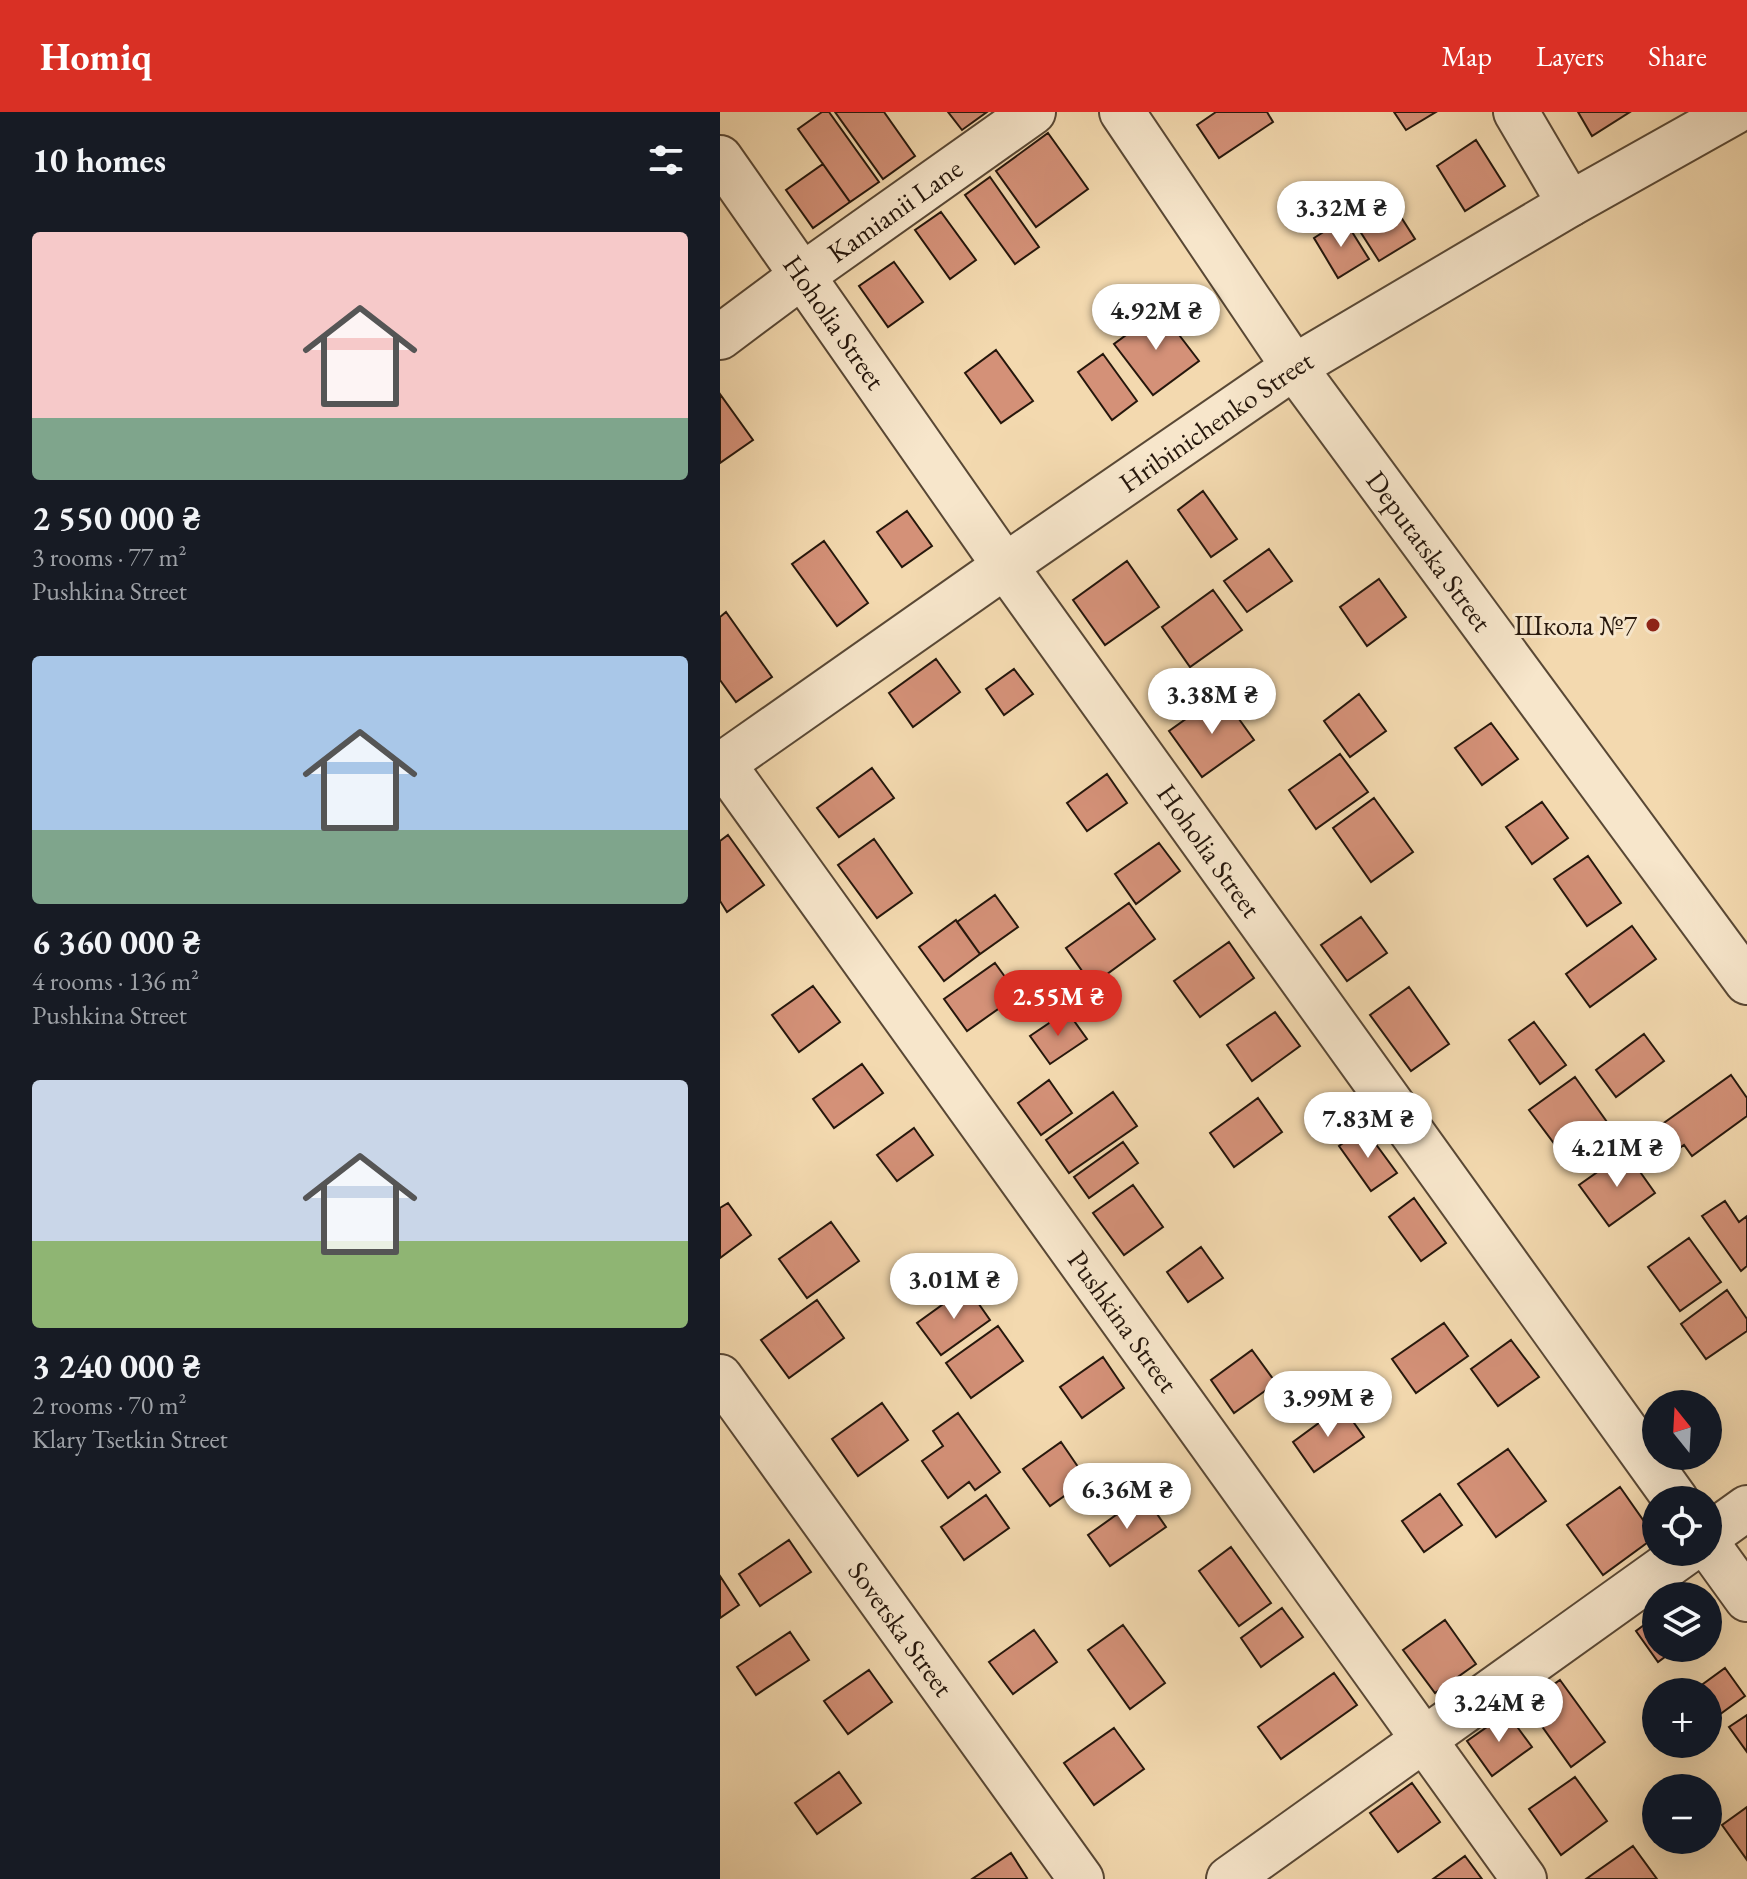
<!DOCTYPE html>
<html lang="en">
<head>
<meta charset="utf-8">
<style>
  :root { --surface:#171b24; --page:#20242c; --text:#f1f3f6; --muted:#9ea1a6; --accent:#d93025 }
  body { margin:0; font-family:"EB Garamond",serif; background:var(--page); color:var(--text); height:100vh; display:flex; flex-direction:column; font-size:30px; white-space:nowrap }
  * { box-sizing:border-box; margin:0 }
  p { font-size:26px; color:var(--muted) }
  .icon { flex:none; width:44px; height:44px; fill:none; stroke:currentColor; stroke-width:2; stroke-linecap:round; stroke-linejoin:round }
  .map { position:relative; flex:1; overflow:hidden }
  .drawer { display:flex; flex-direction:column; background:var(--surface); width:720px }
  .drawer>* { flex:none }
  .needle { width:52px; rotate:342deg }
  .fabs { position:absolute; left:922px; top:1278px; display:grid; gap:16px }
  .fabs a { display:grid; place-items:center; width:80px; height:80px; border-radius:50%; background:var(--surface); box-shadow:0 8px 32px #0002; font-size:40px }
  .price { position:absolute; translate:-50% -68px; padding:0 18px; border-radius:28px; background:#fff; color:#222; font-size:26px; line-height:52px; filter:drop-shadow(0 2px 4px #0008) }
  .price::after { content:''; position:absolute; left:50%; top:48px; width:24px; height:18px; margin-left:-12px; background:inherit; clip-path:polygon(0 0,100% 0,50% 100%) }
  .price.current { background:var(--accent); color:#fff }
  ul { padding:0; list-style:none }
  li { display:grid; align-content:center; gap:16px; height:424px; padding:0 32px }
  li span { display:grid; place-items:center; height:248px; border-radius:8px; color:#555 }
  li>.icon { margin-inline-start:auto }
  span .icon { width:144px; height:144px; fill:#fffc; stroke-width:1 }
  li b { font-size:34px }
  h2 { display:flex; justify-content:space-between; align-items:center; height:96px; padding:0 32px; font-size:34px }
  header { display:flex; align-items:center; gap:48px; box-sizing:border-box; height:112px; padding:0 40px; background:var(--accent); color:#fff }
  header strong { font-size:38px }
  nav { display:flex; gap:44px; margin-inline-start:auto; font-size:28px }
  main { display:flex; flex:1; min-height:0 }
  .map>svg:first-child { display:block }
</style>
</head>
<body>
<header>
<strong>Homiq</strong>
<nav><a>Map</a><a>Layers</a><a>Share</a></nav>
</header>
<main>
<section class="drawer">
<h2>10 homes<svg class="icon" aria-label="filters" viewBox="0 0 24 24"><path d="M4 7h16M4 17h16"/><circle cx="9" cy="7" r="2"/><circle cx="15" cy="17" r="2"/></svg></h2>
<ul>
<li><span style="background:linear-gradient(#f6c9c9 75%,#7fa58c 0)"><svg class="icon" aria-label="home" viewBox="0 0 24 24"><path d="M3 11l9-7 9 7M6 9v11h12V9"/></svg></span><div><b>2 550 000 ₴</b><p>3 rooms · 77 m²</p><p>Pushkina Street</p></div></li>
<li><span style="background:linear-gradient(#a9c7e8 70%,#7fa58c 0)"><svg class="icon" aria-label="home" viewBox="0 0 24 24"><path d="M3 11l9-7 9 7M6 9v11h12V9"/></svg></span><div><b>6 360 000 ₴</b><p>4 rooms · 136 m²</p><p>Pushkina Street</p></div></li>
<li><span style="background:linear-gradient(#c9d6e8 65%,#8fb573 0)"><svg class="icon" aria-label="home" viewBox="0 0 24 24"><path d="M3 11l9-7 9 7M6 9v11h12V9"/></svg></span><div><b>3 240 000 ₴</b><p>2 rooms · 70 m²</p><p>Klary Tsetkin Street</p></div></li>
</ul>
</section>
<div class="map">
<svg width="1027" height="1767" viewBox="0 0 1027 1767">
  <rect width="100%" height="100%" fill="#f3d9af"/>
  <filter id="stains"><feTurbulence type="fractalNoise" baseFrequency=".0025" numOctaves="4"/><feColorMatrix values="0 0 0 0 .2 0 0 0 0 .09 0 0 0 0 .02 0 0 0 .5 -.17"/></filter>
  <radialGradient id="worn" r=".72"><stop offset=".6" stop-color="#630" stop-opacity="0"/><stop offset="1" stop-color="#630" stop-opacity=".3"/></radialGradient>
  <!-- building -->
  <path fill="#d49178" stroke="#26170c" stroke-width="2" d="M102,0H109L159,70L130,90L78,17Z
    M115,0H164L195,44L163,67Z
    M228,0H267L242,18Z
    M496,0H547L553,10L499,46L477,13Z
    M674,0H716L686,18Z
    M858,0H910L872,24Z
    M328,21L368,77L316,115L276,59Z
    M756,28L785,74L745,99L717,54Z
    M103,52L130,90L93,116L66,78Z
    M270,65L319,135L295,152L245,83Z
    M665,80L695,127L659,149L629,102Z
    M221,100L256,148L230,167L195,118Z
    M624,107L649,147L618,166L594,126Z
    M174,150L203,190L168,215L139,174Z
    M440,198L479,249L433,283L394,232Z
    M276,238L313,289L281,311L245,261Z
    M383,242L417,289L392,308L358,260Z
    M0,282L33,328L0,351Z
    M483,379L517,427L491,445L458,398Z
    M187,399L212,434L182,455L157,420Z
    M104,429L148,491L117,514L72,452Z
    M549,437L572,469L527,500L504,469Z
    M407,449L439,495L385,533L353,488Z
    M659,467L686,505L647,534L620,495Z
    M493,478L522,518L470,555L442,515Z
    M6,500L52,565L16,590L0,568V505Z
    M216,547L240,580L193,615L169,581Z
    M294,557L313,582L284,603L266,577Z
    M501,582L534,628L482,665L449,619Z
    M639,582L666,619L630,645L604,609Z
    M771,611L798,647L762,673L735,636Z
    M620,642L648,680L596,717L569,678Z
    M152,656L174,686L119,725L97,696Z
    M387,662L407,691L367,719L347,691Z
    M654,686L693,740L651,770L613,716Z
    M822,690L848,726L812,752L786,715Z
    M8,723L44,773L7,800L0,789V729Z
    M154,727L192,781L157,806L118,753Z
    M439,731L460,759L416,792L395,762Z
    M868,744L901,791L867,814L834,767Z
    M275,783L298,815L260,842L237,810Z
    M409,791L435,827L372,873L346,836Z
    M641,805L667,841L627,869L601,833Z
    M236,808L260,842L224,869L199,835Z
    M912,814L936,847L870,895L846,862Z
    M509,830L534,866L480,905L454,869Z
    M275,851L298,883L247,919L224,887Z
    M93,874L120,910L79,940L52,903Z
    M689,875L729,932L691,959L650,903Z
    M347,899L367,927L330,952L310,924Z
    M555,900L580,934L532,969L507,933Z
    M814,910L846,953L820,972L789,928Z
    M924,922L944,949L896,985L876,958Z
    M142,952L163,981L114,1016L93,987Z
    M1011,963L1027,986V1004L972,1044L964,1033L944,1047L927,1023Z
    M855,965L887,1010L842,1042L809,998Z
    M329,968L352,1001L321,1023L298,991Z
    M393,980L417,1014L349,1061L326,1028Z
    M538,986L562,1020L514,1055L490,1021Z
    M194,1016L213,1043L177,1069L157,1043Z
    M644,1016L677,1061L651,1079L619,1034Z
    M403,1030L418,1051L369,1086L354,1065Z
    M906,1040L935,1081L889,1114L859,1073Z
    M413,1073L443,1115L404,1143L373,1101Z
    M694,1086L726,1131L701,1149L669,1105Z
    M1005,1089L1019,1110L1027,1104V1154L1021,1159L982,1104Z
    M8,1091L31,1123L0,1146V1096Z
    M111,1110L139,1149L87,1186L59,1147Z
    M969,1126L1001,1170L960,1199L928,1155Z
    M481,1135L503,1166L468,1190L447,1160Z
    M247,1175L270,1208L221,1243L197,1211Z
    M1007,1178L1027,1207V1219L986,1247L961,1212Z
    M97,1188L124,1226L69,1266L41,1228Z
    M724,1211L748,1244L696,1281L672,1247Z
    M278,1214L303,1249L251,1286L226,1251Z
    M791,1228L819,1265L778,1294L751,1257Z
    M532,1238L556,1271L514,1301L491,1268Z
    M383,1245L404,1276L362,1306L340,1275Z
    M162,1291L188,1328L138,1364L112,1327Z
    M622,1294L644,1325L594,1360L573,1330Z
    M238,1301L280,1360L255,1378L249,1370L228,1386L202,1349L223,1334L213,1319Z
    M341,1330L367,1368L330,1394L303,1357Z
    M788,1337L826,1389L776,1425L738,1372Z
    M900,1375L935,1425L883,1463L847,1413Z
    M720,1382L742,1413L704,1440L682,1409Z
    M266,1383L289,1416L244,1448L221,1415Z
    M424,1383L446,1415L390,1454L368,1423Z
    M69,1428L91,1460L40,1494L19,1462Z
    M511,1435L551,1491L519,1514L479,1459Z
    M0,1464L19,1493L0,1506Z
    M562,1496L583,1525L541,1555L521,1526Z
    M936,1504V1536H957L938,1550L916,1519Z
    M725,1508L756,1552L715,1581L683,1538Z
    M403,1513L445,1571L410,1597L368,1538Z
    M314,1518L337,1550L293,1582L269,1550Z
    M70,1520L89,1548L36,1583L17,1555Z
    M1005,1556L1025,1584L988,1611V1580H972Z
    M149,1558L172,1590L128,1622L104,1589Z
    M614,1561L637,1593L561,1647L538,1615Z
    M840,1568L885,1630L851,1655L806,1592Z
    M787,1601L812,1635L772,1664L747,1629Z
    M1027,1603V1640L1009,1615Z
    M394,1616L424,1657L374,1693L344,1651Z
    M119,1660L141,1691L97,1722L75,1691Z
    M855,1665L887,1709L841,1743L809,1697Z
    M692,1671L720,1710L678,1740L650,1701Z
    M1027,1695V1748L1002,1713Z
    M913,1734L937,1767H866Z
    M291,1741L307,1766L305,1767H252Z
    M745,1744L762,1767H713Z"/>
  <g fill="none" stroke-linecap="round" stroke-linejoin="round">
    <defs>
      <g id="minor">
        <path id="s1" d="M402,0L574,255L1027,870"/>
        <path d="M796,0L850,92"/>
        <path id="s2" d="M0,46L285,454L956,1388"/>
        <path id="s3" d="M0,225L83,163L313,0"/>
        <path id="s4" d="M3,652L804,1767"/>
        <path id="s5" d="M0,654L285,454L574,255L850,92L1014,0"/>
        <path id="s6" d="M0,1265L361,1767"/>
        <path d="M988,1424L1027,1396"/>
        <path d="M988,1433L1027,1487"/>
        <path d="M509,1767L966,1440"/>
      </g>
    </defs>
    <!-- minor casing -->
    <use href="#minor" stroke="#594835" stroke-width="48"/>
    <!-- minor -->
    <use href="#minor" stroke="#f7e6cb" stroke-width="44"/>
  </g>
  <!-- markers -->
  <circle fill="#8f2418" stroke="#f7e6cb" stroke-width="3" cx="933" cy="513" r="8"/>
  <g text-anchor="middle" stroke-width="6" stroke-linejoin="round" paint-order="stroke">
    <!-- street labels -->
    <g font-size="28" fill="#26170c" stroke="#f7e6cb">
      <text dy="10" stroke="none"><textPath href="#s3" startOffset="216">Kamianii Lane</textPath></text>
      <text dy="10" stroke="none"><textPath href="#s2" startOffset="200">Hoholia Street</textPath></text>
      <text dy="10" stroke="none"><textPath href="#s5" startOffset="604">Hribinichenko Street</textPath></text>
      <text dy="10" stroke="none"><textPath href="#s1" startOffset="536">Deputatska Street</textPath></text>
      <text dy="10" stroke="none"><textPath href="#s2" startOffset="848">Hoholia Street</textPath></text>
      <text dy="10" stroke="none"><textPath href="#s4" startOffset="686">Pushkina Street</textPath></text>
      <text dy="10" stroke="none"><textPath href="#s6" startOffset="310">Sovetska Street</textPath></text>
    </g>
    <!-- poi labels -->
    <g font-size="28" fill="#26170c" stroke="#f7e6cb" text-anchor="end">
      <text x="917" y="523">Школа №7</text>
    </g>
  </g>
  <rect width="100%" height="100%" filter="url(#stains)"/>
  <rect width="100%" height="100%" fill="url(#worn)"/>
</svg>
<div class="fabs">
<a><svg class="needle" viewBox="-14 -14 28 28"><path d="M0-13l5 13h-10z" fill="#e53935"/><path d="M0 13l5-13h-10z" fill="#9ea1a6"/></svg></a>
<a><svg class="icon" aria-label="locate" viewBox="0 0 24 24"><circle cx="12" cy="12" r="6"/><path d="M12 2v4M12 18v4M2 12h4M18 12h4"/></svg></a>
<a><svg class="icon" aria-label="layers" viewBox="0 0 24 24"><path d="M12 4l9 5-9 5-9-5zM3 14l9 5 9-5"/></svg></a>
<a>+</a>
<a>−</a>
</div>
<b class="price" style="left:621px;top:137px">3.32M ₴</b>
<b class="price" style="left:436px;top:240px">4.92M ₴</b>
<b class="price" style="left:492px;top:624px">3.38M ₴</b>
<b class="price current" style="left:338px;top:926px">2.55M ₴</b>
<b class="price" style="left:648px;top:1048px">7.83M ₴</b>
<b class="price" style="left:897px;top:1077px">4.21M ₴</b>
<b class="price" style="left:234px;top:1209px">3.01M ₴</b>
<b class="price" style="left:608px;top:1327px">3.99M ₴</b>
<b class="price" style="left:407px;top:1419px">6.36M ₴</b>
<b class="price" style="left:779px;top:1632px">3.24M ₴</b>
</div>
</main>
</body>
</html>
